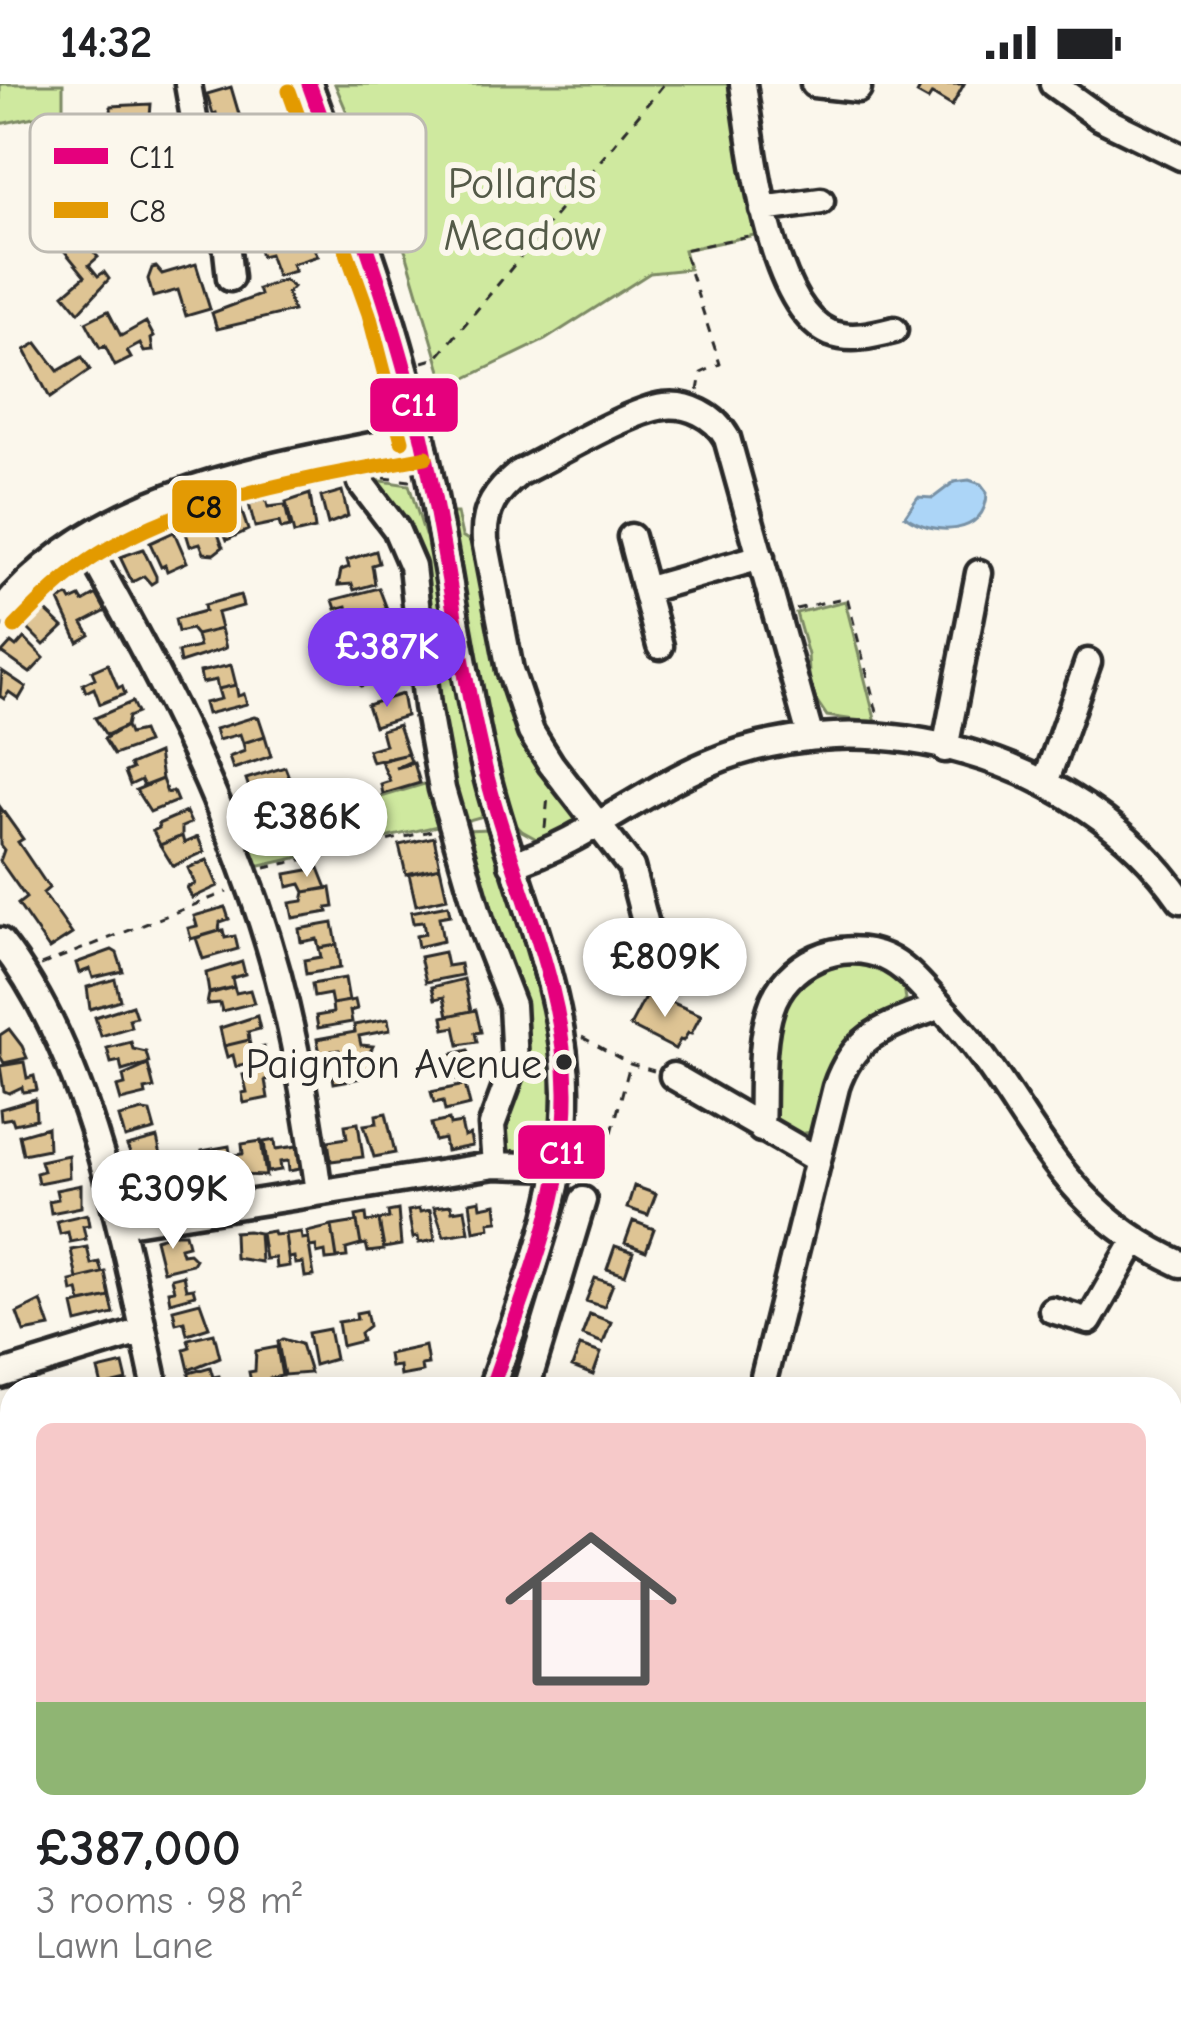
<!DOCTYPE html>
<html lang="en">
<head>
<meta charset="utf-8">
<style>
  :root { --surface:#fff; --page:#f2f2f2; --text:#202124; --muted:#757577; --line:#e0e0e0; --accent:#7c3aed }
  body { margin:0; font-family:"Comic Neue",sans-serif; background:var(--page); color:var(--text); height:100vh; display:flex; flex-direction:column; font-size:45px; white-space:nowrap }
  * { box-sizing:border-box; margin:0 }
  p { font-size:39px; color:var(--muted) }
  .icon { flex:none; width:66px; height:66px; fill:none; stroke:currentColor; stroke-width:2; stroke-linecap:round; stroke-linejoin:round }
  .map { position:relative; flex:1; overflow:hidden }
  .side { position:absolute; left:0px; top:1293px; width:1182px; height:660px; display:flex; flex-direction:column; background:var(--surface); border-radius:36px 36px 0 0; box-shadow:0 6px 30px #0003 }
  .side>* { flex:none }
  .price { position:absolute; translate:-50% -102px; padding:0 27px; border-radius:42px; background:#fff; color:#222; font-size:39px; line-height:78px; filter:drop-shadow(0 3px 6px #0008) }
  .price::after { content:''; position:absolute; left:50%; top:72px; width:36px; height:27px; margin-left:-18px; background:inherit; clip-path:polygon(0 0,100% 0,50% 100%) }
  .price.current { background:var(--accent); color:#fff }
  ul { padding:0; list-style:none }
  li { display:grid; align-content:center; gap:24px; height:636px; padding:0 36px }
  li+li { border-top:3px solid var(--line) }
  li span { display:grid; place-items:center; height:372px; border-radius:18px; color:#555 }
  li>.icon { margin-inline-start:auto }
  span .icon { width:216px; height:216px; fill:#fffc; stroke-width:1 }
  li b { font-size:51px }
  .status { display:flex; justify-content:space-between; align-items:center; height:84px; padding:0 60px; background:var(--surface); direction:ltr }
  .status svg { height:33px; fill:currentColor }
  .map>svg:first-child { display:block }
</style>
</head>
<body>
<div class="status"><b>14:32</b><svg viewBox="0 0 49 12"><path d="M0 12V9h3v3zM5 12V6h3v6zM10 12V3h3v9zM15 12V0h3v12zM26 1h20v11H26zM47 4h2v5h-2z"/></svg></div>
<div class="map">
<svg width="1181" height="1953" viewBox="0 0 1181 1953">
  <rect width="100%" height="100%" fill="#fbf7ec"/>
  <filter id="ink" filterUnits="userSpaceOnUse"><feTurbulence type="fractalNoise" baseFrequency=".00833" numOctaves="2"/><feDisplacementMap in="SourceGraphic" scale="24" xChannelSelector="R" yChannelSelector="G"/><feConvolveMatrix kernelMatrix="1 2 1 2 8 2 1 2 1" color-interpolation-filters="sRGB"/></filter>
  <g filter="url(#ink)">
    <!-- built -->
    <path fill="#f2e8d2" d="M12,1460V1669L0,1671V1462Z"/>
    <!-- green -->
    <path fill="#cfe99f" stroke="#7d8a65" stroke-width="3" d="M0,0H63V27L0,40Z
      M335,0H732L759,150L684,166L689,185L650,189L545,256L446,304L406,168Z
      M368,395L409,401L425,451H431L450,576L487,731L462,738L448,688L428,545Z
      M449,429H457L462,452L482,465L503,592L575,729L573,742L542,758L522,747L505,730L477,608Z
      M845,517L876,639L827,632L810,607L808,571L796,529Z
      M431,698L442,741L256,783L245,754Z
      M490,745C511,809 595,1026 531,1072L510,1069L504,1062L505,1038L524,983L464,746Z
      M867,875L903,895L906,916L811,1048L787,1052L771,1034L775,945L783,915L818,882Z
      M12,1717V1941H159V1953H0V1719Z"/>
    <!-- water -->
    <path fill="#acd5f7" stroke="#7891a5" stroke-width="3" d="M969,396L981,400L987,408C987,453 932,452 905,432L918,413L933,414L954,398Z"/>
    <!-- building -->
    <path fill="#dec494" stroke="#2b2b2b" stroke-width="3" d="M922,0H964L952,22L932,10L928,16L917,10Z
      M231,3L241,37L247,39L253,59L224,67L216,29L213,30L207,10Z
      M151,20L148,60L163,63L164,74L142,77L143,89L125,90L122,77H119L121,38L112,39L111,22Z
      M70,139L98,173L89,181L98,192L104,188L109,195L79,228L64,210L85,192L53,153Z
      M278,140L282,151L303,144L318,172L292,180L295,187L277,192L269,170L261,172L253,148Z
      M196,180L210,225L186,232L178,206L153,213L148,195L152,184L156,183L162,190Z
      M284,196L293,203L287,209L293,227L217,245L212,229L260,211L258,205Z
      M108,227L121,252L146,238L154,253L151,255L153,267L144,268L140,260L127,267L131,274L115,282L105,262L100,264L86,238Z
      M37,259L58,287L82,273L90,286L50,314L25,266Z
      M342,407L348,432L328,440L321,413Z
      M310,410L315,445L294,450L286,418Z
      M266,415L268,423L285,421L290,443L281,445L279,438L255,443L249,420Z
      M241,425L248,446L227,456L218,433Z
      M197,434L200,444L214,439L223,463L214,470L204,469L200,459L190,462L183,439Z
      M174,448L187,478L167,487L165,481L161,483L150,459Z
      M143,465L156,492V497L151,500L144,492L132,498L120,473Z
      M376,467L379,479L372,481L375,500L354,506L352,500L338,501L341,486L349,483L347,476Z
      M379,504L387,525L350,534L347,522L336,525L333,516Z
      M97,510L106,527L83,539L90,551L78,558L59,517L68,512L71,517L80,513L83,518Z
      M240,511L243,522L217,529L221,545L196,551L191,545L178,548L175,535L205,527L204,521Z
      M44,525L63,543L44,561L28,545Z
      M221,545L226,564L180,579L178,568L199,563L196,551Z
      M385,545L390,546L391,564L358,572L356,563L367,560L364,551Z
      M24,554L44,574L30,589L2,569L11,559L16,563Z
      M389,573L399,592L361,602L358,592H346L347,584Z
      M108,580L118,604L122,602L125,610L100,620L94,604L86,608L83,600L95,594L92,587Z
      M231,581L236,601L218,605L216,596L202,599L200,588Z
      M2,587L26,603L19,615L9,608L4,615L0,612Z
      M236,601L238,612L244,610L247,620L207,630L204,619L221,615L218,605Z
      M402,610L406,632L374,642L367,621Z
      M132,618L137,629L128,633L126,642L106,651L95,634Z
      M254,633L259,634L265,652L243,659L240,650L218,656L215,645Z
      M398,641L408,670L372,678L368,666L385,661L381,646Z
      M126,642L129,650L142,647L147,659L114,671L104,655Z
      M265,652L271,672L233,685L229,673L245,667L243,659Z
      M158,669L162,695L144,702L141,696L130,701L125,688L132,685L130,681Z
      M408,670L411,677L396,684L414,679L420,699L383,710L381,700L390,697L381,677Z
      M285,683L292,701L269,709L266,701L250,707L246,695Z
      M162,695L167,709L173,707L177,717L150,728L136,706Z
      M298,699L308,733L266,742L256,724L272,718L269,709Z
      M0,723L23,755L18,758L49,804L43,809L72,850L49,865L18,820L26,814L0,777L4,766L0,761Z
      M186,728L191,739L182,743V752L160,761L153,747L159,744L158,740Z
      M182,752L184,759L198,753L204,768L173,782L160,761Z
      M434,753L440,783L406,790L399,761Z
      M207,776L218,802L192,814L187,803L195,800L188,784Z
      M440,783L447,814L416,821L409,790Z
      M319,784L327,804L305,808L301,800L288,803L286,790Z
      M331,804L334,823L327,824L328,828L293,834L290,819L303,817L305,808Z
      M448,821L450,831L439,833L443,857L418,863L416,852L425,850L423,838L413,839L411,828Z
      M225,823L229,835L220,838L219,847L191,855L188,844L197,842L194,832Z
      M333,839L337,861L319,864L317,855L301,858L299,845Z
      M223,846L225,854L235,852L238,865L203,875L196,854Z
      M337,861L340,884L306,890L304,876L321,873L319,864Z
      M112,866L117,869L123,887L93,894L90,885L79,889L76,879Z
      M444,868L447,882L460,880L462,891L426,898L420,873Z
      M242,878L245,890L232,894L234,903L209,909L206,889Z
      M345,894L349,917L332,920L330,910L314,913L312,900Z
      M115,895L120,916L90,925L87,903Z
      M464,895L471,927L448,932L444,913L435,915L432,903Z
      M234,903L236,909L250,906L254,919L222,927L220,919L207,920L209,910Z
      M648,908L701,931L691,950L688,949L683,957L680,956L675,965L630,942Z
      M355,916L357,925L350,927L352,938L318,944L316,932L333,929L332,920Z
      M132,921L136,933L129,935L131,943L101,952L95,933Z
      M476,926L481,948L475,949L477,958L459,961L455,943L445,945L443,933Z
      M257,932L260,945L248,948L249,956L224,962L220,944Z
      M388,935L390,946L359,952L361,961L373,962L370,968L341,973L339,966L320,969L317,955L355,948L354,941Z
      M9,945L22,962L27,974L4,979L0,972V951Z
      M249,956L251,966L264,963L266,976L236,983L233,971L227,973L224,962Z
      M131,958L133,965L146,968L149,979L122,987L120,977L111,979L107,964Z
      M468,966L476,994L451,995L445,972Z
      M363,969L373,973V988L367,989V993L334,999L332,987L342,984L341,973Z
      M24,978L27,994L34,992L37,1006L23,1008L22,1003L9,1009L4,1007L0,982Z
      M148,981L154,1004L145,1006L146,1011L121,1017L117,1003L125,1001L123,992Z
      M270,985L272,995L265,996L268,1014L244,1019L242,1009L247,1008L243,991Z
      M465,1001L470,1021L445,1027L443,1017L434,1019L431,1008Z
      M35,1015L36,1035L14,1040L12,1034L1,1036L0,1025Z
      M143,1027L150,1028L155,1046L125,1054L119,1033Z
      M386,1029L395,1069L374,1073L364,1041L377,1039L376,1031Z
      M449,1036L450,1041L461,1039L464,1053L470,1051L472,1062L446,1067L444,1055L435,1057L431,1040Z
      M358,1039L363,1073L331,1077L328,1057L347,1054L345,1041Z
      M47,1043L48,1065L23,1070L19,1051Z
      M157,1054L162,1076L136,1083L127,1062Z
      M275,1056L276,1065L297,1062L300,1085L289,1087L288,1077L280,1078L281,1086L268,1088L264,1058Z
      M261,1057L266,1092L238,1091L235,1071L243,1070L242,1060Z
      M229,1062L234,1094L206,1096L202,1067Z
      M68,1071L69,1093L38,1099L36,1089L43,1087L40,1077Z
      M163,1082L173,1102L143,1110L140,1088Z
      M81,1101V1123L51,1129L49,1117L58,1115L56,1106Z
      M634,1102L656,1110L648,1131L627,1124Z
      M480,1116L481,1123L496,1120L498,1137L489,1138L490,1144L474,1147L470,1118Z
      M451,1121L452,1127L465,1125L469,1148L444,1152L434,1123Z
      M419,1125L420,1128L430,1126L435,1156L419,1159L418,1153L413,1154L408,1127Z
      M398,1126L401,1161L384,1164L379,1136L389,1134L388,1128Z
      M87,1130L89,1141L83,1142L86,1155L70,1158L68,1148L60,1150L57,1137Z
      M366,1130L367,1138L379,1136L384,1166L368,1168L366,1160L361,1161L356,1132Z
      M633,1137L654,1145L646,1167L625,1159Z
      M357,1138L361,1161L346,1165L347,1173L337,1174L332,1142Z
      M332,1142L337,1175L326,1176L325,1168L317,1170L316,1162L310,1163L307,1148Z
      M248,1147L259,1149L261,1178L235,1174L234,1148Z
      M273,1147L274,1151L285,1150L289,1182L276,1184L275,1174L265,1175L261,1149Z
      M301,1148L302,1155L308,1154L314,1192L305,1193L303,1179L295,1180L294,1173L288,1174L285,1150Z
      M176,1149H185L188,1161L180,1163L182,1170L189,1169L195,1175L192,1180L163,1187L155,1155Z
      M615,1162L633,1168L625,1191L607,1185Z
      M87,1163L91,1180L99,1178L102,1189L77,1195L71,1166Z
      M105,1188L110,1213L81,1219L78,1206L72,1208L70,1197Z
      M183,1191L186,1205L193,1204L195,1211L170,1218L168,1207L174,1206L171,1194Z
      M595,1194L613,1200L604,1223L586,1217Z
      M110,1213L114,1230L77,1239L73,1221Z
      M41,1217L50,1243L24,1248L17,1229Z
      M200,1218L209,1243L187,1250L184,1237L176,1239L173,1225Z
      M366,1227L369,1242L360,1249L362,1257L342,1262L338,1238L357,1235L356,1229Z
      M590,1230L611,1238L603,1259L582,1251Z
      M329,1245L335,1275L314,1281L308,1249Z
      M214,1249L220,1273L189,1286L184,1265L190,1263L188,1255Z
      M283,1255L301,1260L310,1289L284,1291L278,1258Z
      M425,1262L428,1280L421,1281L422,1288L400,1292L399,1282L390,1283L388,1270Z
      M580,1262L601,1269L593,1291L572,1283Z
      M277,1263L282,1292L270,1294L271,1300L252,1303L249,1288L255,1287L256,1267Z
      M123,1280L127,1297L102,1303L98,1286Z
      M210,1283L213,1293L219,1292L222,1305H190L189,1289Z
      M0,1572L12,1601V1651L0,1656Z"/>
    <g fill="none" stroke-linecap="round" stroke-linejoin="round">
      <defs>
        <path id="minor" d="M188,0L200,68L226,158L230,194
          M309,0C351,117 396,232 422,354C447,466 460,580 487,692C512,793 566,903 566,1007C567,1108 523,1211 491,1305
          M743,0C752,60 768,222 830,249C851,257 874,251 894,246
          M814,0L858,5
          M1053,0L1099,33L1181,73
          M763,125L821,117
          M351,366L361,399L396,445L412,482L427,622L442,705L483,846L512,921L515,979L492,1041L495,1081
          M631,453L660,562
          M84,457C163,596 236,737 278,892C297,964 309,1035 319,1108
          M645,506L761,473
          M0,528C100,403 276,382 422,352
          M945,665L979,489
          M1045,699L1088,578
          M512,780C584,758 639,709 707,680C866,611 1082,672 1181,816
          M647,845L631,783L551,680L531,648L510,586L485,456C483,425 496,408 519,389C552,373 631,326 664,322C688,319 715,332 727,354L810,651
          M0,857C92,973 125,1163 156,1305
          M673,992L818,1076
          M761,1045C763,1007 759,960 771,924C785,879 841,853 885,873C907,883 923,904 940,922
          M120,1140L495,1081L558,1083
          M1052,1226L1089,1237L1135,1157
          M0,1291L143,1247
          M526,1305L583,1116
          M761,1305L836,1003C855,947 890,942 940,922C1031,1016 1047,1120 1181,1180
          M1170,1427L1181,1432
          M1170,1474L1181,1481
          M1170,1624L1181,1622
          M2,1699L12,1697
          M1170,1880L1181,1879
          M640,1941V1942
          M764,1941L765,1953
          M903,1941L904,1947
          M289,1953L290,1941
          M333,1953L334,1941"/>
      </defs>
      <!-- minor casing -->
      <use href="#minor" stroke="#2b2b2b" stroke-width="33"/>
      <!-- path -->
      <path stroke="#2b2b2b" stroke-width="3" stroke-dasharray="9 9" stroke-linecap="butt" d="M423,278L437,274L664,0
        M698,307L701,289L720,280L683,166L748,152
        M384,394L410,397
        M796,525L847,513L878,632
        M545,744L548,712
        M265,784L431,747
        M41,881L227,808
        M582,953L630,980L654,987
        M595,1099L601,1090L630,980
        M1170,1737L1181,1736
        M535,1941L537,1953
        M798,1941L800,1953
        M496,1953L493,1942L513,1941
        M544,1953L620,1944"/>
      <!-- minor -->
      <use href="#minor" stroke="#fbf7ec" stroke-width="24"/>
      <defs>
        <path id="bus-1" d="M309,0C351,117 395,233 422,354C447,466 459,581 487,692C513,797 565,898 566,1008C567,1111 524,1209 491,1305"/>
        <path id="bus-2" d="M289,7L369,230L402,357
          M15,543C41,516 67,490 99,470C196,410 316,394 426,373"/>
      </defs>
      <!-- bus-1 casing -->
      <use href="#bus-1" stroke="#fbf7ec" stroke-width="24"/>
      <!-- bus-2 casing -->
      <use href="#bus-2" stroke="#fbf7ec" stroke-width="24"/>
      <!-- bus-1 -->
      <use href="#bus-1" stroke="#e5007d" stroke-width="15"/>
      <!-- bus-2 -->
      <use href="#bus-2" stroke="#e39a04" stroke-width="15"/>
    </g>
  </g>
  <!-- markers -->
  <circle fill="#2b2b2b" stroke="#fbf7ec" stroke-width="4.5" cx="564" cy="978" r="10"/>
  <g text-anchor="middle" stroke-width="12" stroke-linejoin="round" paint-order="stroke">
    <!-- bus labels -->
    <g font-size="42" fill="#2b2b2b" stroke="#fbf7ec" text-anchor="end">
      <text x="542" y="994">Paignton Avenue</text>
    </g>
    <!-- park labels -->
    <g font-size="45" fill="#545a48" stroke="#fbf7ec">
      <text x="522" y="114">Pollards<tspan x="522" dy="52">Meadow</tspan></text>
    </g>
  </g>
  <!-- legend -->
  <rect x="30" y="30" width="396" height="138" rx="18" fill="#fbf7ec" stroke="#bdbab2" stroke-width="3"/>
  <rect x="54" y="64" width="54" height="16" fill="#e5007d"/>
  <rect x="54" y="118" width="54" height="16" fill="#e39a04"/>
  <g font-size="33" fill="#2b2b2b">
    <text x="129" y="84">C11</text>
    <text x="129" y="138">C8</text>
  </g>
  <g stroke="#fbf7ec" stroke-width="4.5">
    <rect x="368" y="292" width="92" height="58" rx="12" fill="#e5007d"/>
    <rect x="170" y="394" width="69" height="57" rx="12" fill="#e39a04"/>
    <rect x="516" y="1039" width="91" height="58" rx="12" fill="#e5007d"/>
  </g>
  <g font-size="33" text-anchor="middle" font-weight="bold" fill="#fff">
    <text x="414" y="332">C11</text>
    <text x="562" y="1080">C11</text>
  </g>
  <g font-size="33" text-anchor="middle" font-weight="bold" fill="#111">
    <text x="204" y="434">C8</text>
  </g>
</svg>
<b class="price current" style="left:387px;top:626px">£387K</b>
<b class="price" style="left:307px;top:796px">£386K</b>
<b class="price" style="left:665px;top:936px">£809K</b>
<b class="price" style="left:173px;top:1168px">£309K</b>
<section class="side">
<ul>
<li><span style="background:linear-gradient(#f6c9c9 75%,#8fb573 0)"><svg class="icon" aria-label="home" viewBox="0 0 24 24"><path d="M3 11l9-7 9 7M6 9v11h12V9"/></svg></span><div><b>£387,000</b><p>3 rooms · 98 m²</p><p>Lawn Lane</p></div></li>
</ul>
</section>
</div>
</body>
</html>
